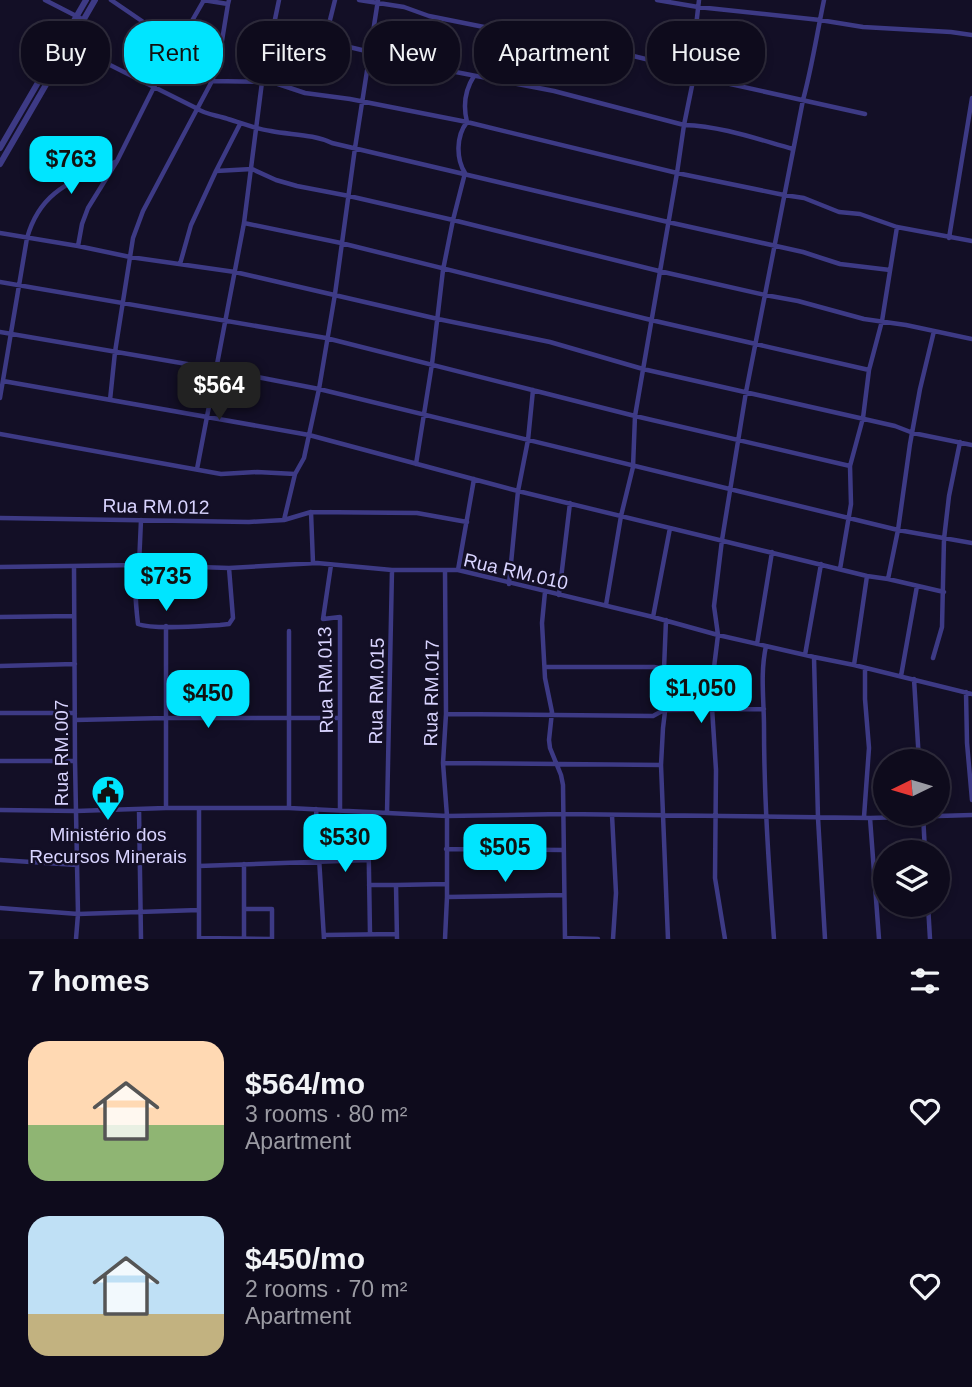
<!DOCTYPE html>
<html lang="en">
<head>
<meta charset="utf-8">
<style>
  :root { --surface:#0e0b1c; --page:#1c1929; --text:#f1f3f6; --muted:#9b9ba3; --line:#2e2b3b; --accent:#00e5ff }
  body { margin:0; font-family:Arial,sans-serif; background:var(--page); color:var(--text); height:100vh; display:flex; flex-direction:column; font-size:26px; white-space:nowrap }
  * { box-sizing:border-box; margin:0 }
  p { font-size:23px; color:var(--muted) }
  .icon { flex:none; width:38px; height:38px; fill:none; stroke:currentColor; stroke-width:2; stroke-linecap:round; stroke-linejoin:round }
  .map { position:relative; height:939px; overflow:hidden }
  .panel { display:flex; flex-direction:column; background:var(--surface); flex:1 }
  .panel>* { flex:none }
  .banner { position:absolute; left:21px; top:21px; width:931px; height:63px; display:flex; gap:14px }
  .needle { width:46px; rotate:265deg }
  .fabs { position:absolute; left:873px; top:749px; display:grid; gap:14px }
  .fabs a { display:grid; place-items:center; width:77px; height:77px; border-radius:50%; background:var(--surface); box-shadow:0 4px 10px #0003,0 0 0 2px var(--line); font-size:35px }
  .price { position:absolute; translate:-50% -60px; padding:0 16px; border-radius:14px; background:var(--accent); color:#111; font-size:23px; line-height:46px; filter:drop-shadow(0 2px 4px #0008) }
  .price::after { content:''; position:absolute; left:50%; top:42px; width:21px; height:16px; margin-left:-10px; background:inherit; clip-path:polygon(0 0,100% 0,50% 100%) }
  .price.current { background:#222; color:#fff }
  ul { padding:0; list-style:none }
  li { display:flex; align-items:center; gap:21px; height:175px; padding:0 28px }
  li span { display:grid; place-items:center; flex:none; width:196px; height:140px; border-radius:21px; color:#555 }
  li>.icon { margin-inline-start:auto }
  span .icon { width:84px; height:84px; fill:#fffc; stroke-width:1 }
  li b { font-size:30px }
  h2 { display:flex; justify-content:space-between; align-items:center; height:84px; padding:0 28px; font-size:30px }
  .pill { padding:0 24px; border-radius:28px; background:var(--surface); box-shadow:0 4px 10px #0003,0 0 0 2px var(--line); font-size:24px; line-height:63px }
  .pill.current { background:var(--accent); color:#111 }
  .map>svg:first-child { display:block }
</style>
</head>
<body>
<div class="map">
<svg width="972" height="939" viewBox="0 0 972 939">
  <rect width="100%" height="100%" fill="#130f26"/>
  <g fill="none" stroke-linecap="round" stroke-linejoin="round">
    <!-- minor -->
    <path stroke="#3d3a85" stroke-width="4.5" d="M45,0L84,20
      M111,0L177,45
      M203,0L228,4L229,0
      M335,0L329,24L323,36L324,40L328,42L421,64L435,68L554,91L684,125C721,126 757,139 793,149
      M359,0L404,7L429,16L499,30L542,35L592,46L695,71
      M657,0L698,7L820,20L863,27L951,32L972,35
      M70,45L196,108C206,115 217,115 228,119C242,123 255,129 271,131C291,135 313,134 332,143L668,222L803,252L840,264L890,270
      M694,76L865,114
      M212,81L272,82L305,93L350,99L467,122L677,173L784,195L804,198L839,212L860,214L897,227L972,241
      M216,171L252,169L276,180L297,186L349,196L453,220L659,271L765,295L798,301L864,319L906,325L972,339
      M244,223L341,243L651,320L869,370
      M0,233L78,246L130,257L235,272L438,319L550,342L643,369L895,426L913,433L972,445
      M949,238L972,98
      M78,246L82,224L88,208L117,161L154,87L204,0
      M180,264L191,225L216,171L240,124
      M0,282L326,338L635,416L850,466
      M0,332L216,369L319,389L898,530L972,543
      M3,381L309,435L518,491L867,576L888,579L944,592
      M0,398L27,238C41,188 75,181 117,161
      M110,400L115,352L133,238L143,211L212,81L219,59L228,4
      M0,434L221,474L257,472L295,474
      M416,464L432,364L443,270L453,220L465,173C456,159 456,136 467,122C463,106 465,90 474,76
      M197,469L244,223L262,82L279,0
      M311,512L313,563
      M0,518L249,522L284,520L311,512L417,513L467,522
      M141,520L139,565C133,580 136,607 138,624C154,630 201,626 220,625L229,624L233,618L229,568
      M284,520L295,474L304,458L319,389L335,294L355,148L378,0
      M331,565L323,619L340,617V811
      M0,567L139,565L229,568L317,563L392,570H458L653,617L718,635L814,657L854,665L972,694
      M74,567L75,761L78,914L76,939
      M840,569L851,504L850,466L863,418L869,370L882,321L897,227
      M458,570L474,479
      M888,579L898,530L910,444L920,389L934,331
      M509,584L518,491L528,440L533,390
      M545,592L542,623L545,678L552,712L549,740L550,748L561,775L563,785L565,939
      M559,595L570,503
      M606,605L621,516L633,467L635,416L677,173L684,125L695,71L697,52L695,35L699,0
      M0,617L74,616
      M653,617L670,528
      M666,620L664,669L667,695L663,728L661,765L668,939
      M166,626V808
      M757,644L772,552
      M766,646C760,674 764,700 764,727C764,798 769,868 774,939
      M805,655L821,564
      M814,657L818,818L825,939
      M933,658L942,627L944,539L949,496L960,442
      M854,665L867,576
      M0,666L75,664
      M545,667H654L664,669
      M901,676L917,586
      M914,679L919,761
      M966,692L967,743L972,800
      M0,713H75
      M446,714L653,716L664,710L764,709
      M75,720L166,718H340
      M0,761H75
      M443,763L661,765
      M199,808V939
      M289,808V631
      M139,809L141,939
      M316,809L324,939
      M0,810L76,811L166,808H289L447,816L563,814L870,818L972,815
      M368,812L370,934
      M387,813L392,570
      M923,814L925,852
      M612,815L616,893L613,939
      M864,817L869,748L865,699V668
      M870,818L879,939
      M446,849L563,850
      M0,860L77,865
      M199,866L369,860
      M369,885H396L397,939
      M396,885L447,884
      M447,897L564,895
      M928,905L930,939
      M0,908L78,914L199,910
      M244,909H272V939
      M324,935L397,934
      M199,938L272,939
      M565,938L598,939
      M244,939V864
      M445,939L447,897V816L443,763L446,714L445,570
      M725,939L715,878L716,770L711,692L718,635L714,606L722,540L746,392L803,100C812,67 817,33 824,0"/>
    <!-- tertiary -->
    <path stroke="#3d3a85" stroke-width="6" d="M0,148L86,0
      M0,164L95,0"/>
  </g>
  <!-- icons -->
  <defs>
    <symbol id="civic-pin" viewBox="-11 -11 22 30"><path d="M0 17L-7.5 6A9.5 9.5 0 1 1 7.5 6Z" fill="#00e5ff" stroke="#130f26"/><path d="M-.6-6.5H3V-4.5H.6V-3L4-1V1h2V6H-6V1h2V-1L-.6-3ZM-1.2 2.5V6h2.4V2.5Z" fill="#111"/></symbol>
  </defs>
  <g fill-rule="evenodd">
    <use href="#civic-pin" x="89" y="773" width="38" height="52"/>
  </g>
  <g text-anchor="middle" stroke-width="5" stroke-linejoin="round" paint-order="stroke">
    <!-- street labels -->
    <g font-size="19" fill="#d9d4ff" stroke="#130f26">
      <text transform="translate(156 506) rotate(1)" y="7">Rua RM.012</text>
      <text transform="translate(516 571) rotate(13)" y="7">Rua RM.010</text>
      <text transform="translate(325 680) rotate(-91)" y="7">Rua RM.013</text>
      <text transform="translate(376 691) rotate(-89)" y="7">Rua RM.015</text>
      <text transform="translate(431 693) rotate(-89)" y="7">Rua RM.017</text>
      <text transform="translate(61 753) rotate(-90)" y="7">Rua RM.007</text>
    </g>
    <!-- poi labels -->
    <g font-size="19" fill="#d9d4ff" stroke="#130f26">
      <text x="108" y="841">Ministério dos<tspan x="108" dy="22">Recursos Minerais</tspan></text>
    </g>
  </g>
</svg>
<div class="fabs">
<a><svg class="needle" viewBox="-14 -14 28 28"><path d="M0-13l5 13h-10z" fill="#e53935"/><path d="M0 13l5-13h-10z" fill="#9b9ba3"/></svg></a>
<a><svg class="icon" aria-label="layers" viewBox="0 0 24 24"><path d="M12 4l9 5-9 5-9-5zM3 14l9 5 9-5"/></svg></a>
</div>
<b class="price" style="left:71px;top:196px">$763</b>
<b class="price current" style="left:219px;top:422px">$564</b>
<b class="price" style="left:166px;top:613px">$735</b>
<b class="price" style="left:701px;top:725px">$1,050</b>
<b class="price" style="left:208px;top:730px">$450</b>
<b class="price" style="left:345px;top:874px">$530</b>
<b class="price" style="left:505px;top:884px">$505</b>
<div class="banner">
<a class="pill">Buy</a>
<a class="pill current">Rent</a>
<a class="pill">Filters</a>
<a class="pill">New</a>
<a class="pill">Apartment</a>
<a class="pill">House</a>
</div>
</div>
<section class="panel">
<h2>7 homes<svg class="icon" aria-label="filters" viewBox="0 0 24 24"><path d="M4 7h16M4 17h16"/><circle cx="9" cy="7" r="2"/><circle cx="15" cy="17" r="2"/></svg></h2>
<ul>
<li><span style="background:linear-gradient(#ffd9b3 60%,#8fb573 0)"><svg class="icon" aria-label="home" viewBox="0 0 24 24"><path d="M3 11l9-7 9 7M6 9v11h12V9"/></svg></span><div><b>$564/mo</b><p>3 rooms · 80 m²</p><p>Apartment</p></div><svg class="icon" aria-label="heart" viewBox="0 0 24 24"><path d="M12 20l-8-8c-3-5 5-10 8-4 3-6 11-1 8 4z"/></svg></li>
<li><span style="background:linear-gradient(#bfe0f5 70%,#c2b280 0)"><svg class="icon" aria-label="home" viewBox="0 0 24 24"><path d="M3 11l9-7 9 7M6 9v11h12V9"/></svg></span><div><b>$450/mo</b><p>2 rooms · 70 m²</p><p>Apartment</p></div><svg class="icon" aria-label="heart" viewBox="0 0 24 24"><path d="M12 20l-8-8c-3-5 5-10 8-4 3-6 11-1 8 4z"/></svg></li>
</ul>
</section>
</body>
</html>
